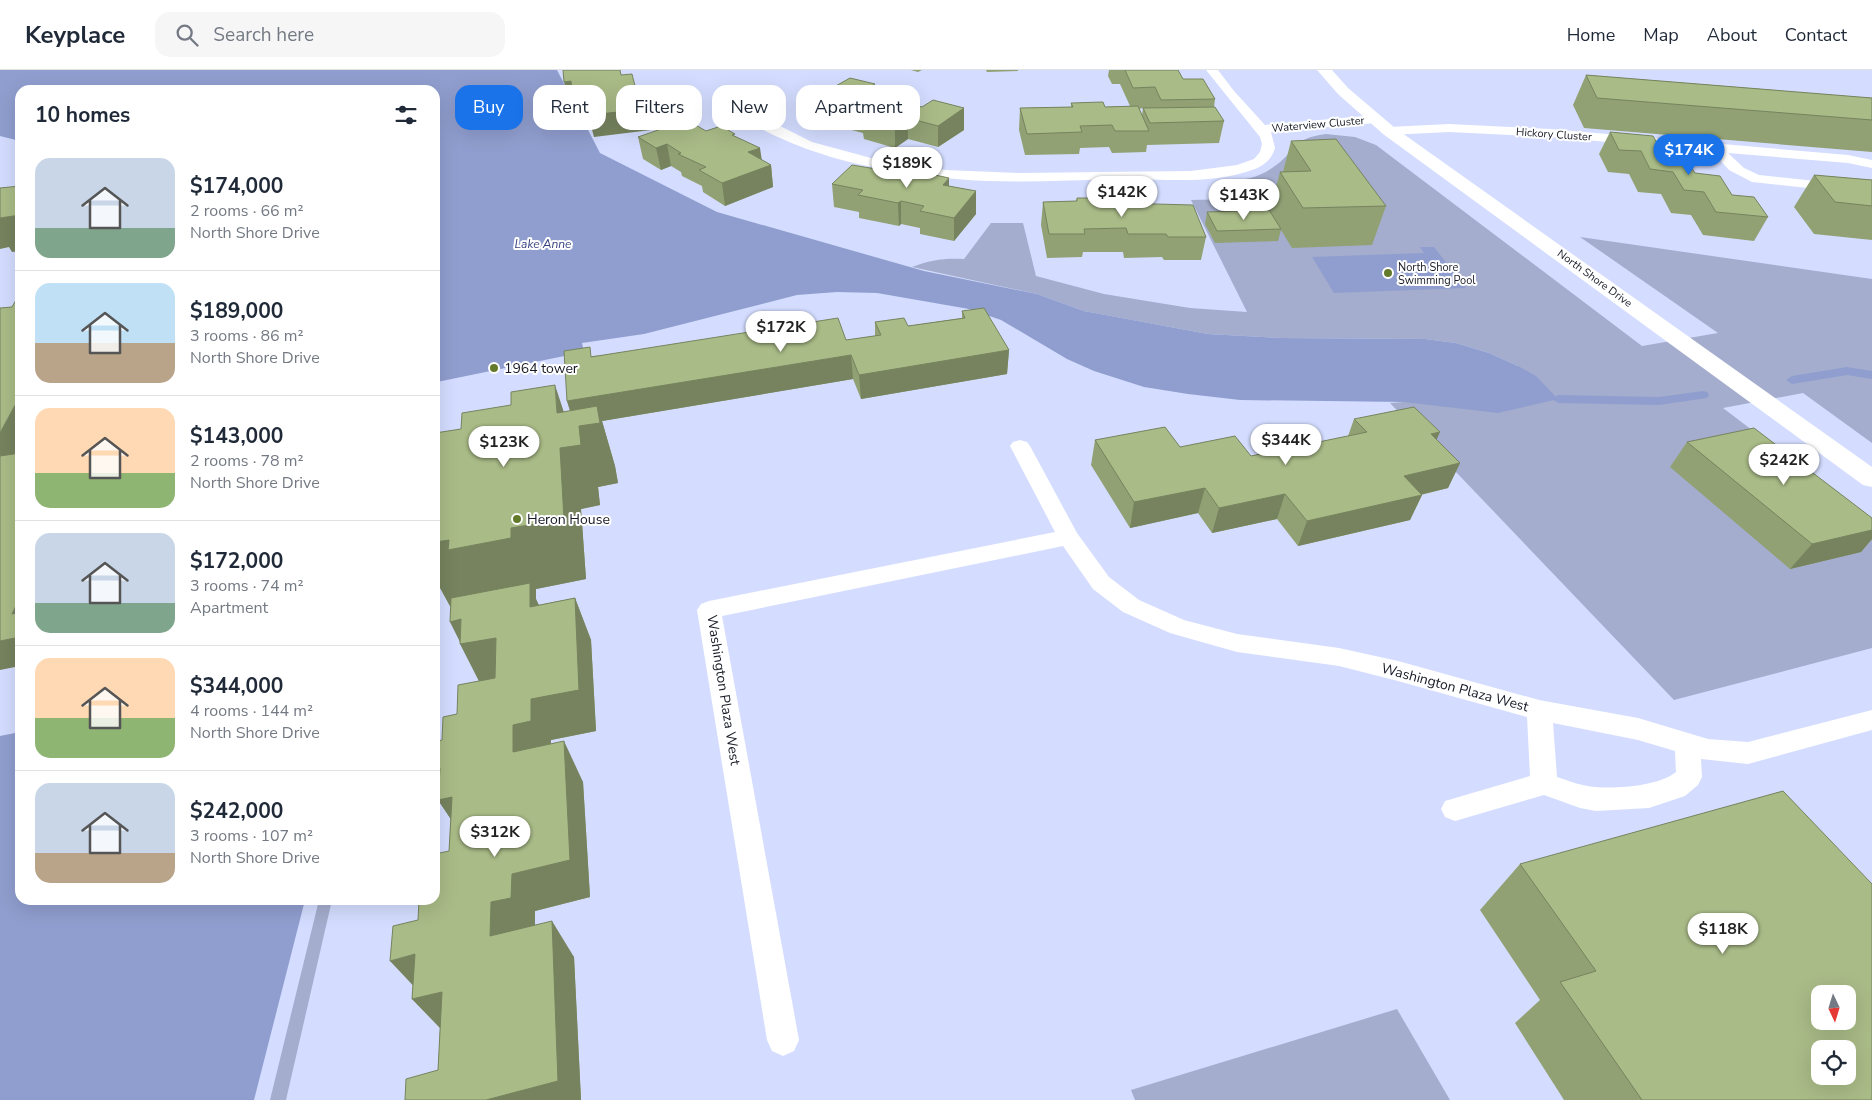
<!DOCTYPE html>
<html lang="en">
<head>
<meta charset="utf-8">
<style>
  :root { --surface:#fff; --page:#f6f6f7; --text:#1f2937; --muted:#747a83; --line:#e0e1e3; --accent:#1a73e8 }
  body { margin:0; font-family:"Nunito Sans",sans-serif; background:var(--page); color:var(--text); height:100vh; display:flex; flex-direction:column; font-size:19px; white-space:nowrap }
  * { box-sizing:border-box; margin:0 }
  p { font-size:16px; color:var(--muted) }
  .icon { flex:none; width:28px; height:28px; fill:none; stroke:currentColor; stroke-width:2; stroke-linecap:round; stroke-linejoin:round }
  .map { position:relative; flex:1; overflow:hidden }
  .details { position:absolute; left:15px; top:15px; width:425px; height:820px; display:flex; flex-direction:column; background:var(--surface); border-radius:15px; box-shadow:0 5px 20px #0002 }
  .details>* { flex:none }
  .top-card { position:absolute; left:455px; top:15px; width:475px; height:45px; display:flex; gap:10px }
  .needle { width:32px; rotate:176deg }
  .controls { position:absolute; left:1811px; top:915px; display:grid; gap:10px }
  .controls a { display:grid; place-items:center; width:45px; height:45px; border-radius:10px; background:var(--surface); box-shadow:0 5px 20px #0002; font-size:25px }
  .price { position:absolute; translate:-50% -42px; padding:0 11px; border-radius:18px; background:#fff; color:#222; font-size:16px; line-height:32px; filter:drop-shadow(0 1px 2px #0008) }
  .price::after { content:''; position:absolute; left:50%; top:30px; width:15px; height:11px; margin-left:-8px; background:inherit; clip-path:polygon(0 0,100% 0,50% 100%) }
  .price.selected { background:var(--accent); color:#fff }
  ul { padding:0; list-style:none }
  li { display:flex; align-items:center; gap:15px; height:125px; padding:0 20px }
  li+li { border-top:1px solid var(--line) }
  li span { display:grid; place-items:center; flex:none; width:140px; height:100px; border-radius:15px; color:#555 }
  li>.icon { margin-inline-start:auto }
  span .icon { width:60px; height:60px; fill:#fffc; stroke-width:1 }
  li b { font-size:21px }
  h2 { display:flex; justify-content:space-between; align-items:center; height:60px; padding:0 20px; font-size:21px }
  .pill { padding:0 18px; border-radius:15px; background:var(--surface); box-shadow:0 5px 20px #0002; font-size:18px; line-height:45px }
  .pill.selected { background:var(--accent); color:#fff }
  header { display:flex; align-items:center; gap:30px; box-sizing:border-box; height:70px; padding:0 25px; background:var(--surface); border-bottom:1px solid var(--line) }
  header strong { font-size:24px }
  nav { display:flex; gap:28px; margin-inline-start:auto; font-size:18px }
  .search { width:350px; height:45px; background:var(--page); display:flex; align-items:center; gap:12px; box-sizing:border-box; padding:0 18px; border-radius:15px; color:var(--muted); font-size:19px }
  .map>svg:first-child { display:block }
</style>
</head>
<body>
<header>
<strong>Keyplace</strong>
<div class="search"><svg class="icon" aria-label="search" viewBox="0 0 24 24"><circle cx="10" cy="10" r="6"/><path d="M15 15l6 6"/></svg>Search here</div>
<nav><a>Home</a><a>Map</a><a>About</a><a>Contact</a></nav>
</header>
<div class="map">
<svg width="1872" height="1030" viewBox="0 0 1872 1030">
  <rect width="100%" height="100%" fill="#d4ddff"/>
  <!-- green -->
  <path fill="#a4adcd" d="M1326,64L1355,67L1376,75L1642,276L1718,263L1580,167L1872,209V373L1803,323L1723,338L1872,451V578L1674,630L1390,333L1404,332L1518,296L1489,283L1456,273L1425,269L1281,268L1208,264L1084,241L1037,224L912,197C930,190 944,188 964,189L991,153H1023L1036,206L1104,224L1190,238L1247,242L1191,130L1235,129L1227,111C1244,110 1258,108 1272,98C1297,82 1289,69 1326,64Z
    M319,830H332L286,1030H270Z
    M1397,939L1450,1030H1135L1131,1020Z"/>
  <!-- water -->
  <path fill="#909ecf" d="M0,0H557L600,83L717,142L924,201L1037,224L1084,241L1208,264L1281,268L1425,269L1456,273L1489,283L1518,296L1536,306L1558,329L1498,343L1404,332L1240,330L1188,324L1144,317L1094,301L1067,289L1001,250L969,239L877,223L837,222L797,225L644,264L582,273L584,282L437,312L435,319V20H20V71L0,66Z
    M1420,177H1434L1466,218L1334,223L1312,187L1424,183Z
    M20,662V830H305L254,1030H0V666Z"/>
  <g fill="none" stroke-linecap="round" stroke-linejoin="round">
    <!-- stream -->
    <path fill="#909ecf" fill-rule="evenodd" d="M1847,297L1872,301V309L1847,305L1792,314L1786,310L1792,306Z
      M1703,321L1707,322L1709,325L1707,328L1659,335L1558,333L1552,329L1558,325L1659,327Z"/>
    <!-- lane -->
    <path fill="#fff" fill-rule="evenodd" d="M1206,0H1218L1234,21L1265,55L1375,45L1381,49L1375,53L1271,62L1275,78C1272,89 1264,95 1255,99C1213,115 1166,109 1123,109C1067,110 1011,114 956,109C923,106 890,101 858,94C819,85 749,62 724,29L730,25L734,26L764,48L812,72L871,88L945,100L1019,103L1191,101L1237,95L1254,89L1260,82L1262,74L1260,67Z
      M1449,54L1550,59L1848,85L1872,90V98L1848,93L1728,83L1744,98L1759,105L1872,117V125L1752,112L1729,100L1712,81L1550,67L1449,62L1389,65L1382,61L1389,57Z
      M1020,370L1027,372L1030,376L1077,463L1109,507L1139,530L1184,550L1237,564L1339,578L1398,591L1539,630L1638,648L1708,669L1748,672L1872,640V660L1748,694L1701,689L1702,707L1698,715L1685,726L1649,738L1596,741L1580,738L1544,725L1455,751L1445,747L1441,739L1445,731L1530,706L1527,647L1398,611L1339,596L1237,582L1170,563L1123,542L1093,519L1063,476L722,546L799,970L794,981L783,986L772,981L767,970L697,540L701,534L709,531L1055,462L1010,376L1013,372ZM1553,653L1638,670L1675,681L1676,702C1659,716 1617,719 1595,717C1582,716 1569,711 1557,707Z"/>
    <!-- secondary -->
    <path fill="#fff" fill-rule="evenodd" d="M1317,0H1332L1348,18L1395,58L1872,397V417L1863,415L1383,64L1338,24Z"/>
  </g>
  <!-- wall -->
  <path fill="#91a174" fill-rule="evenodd" d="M911,0H922L918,2Z
    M986,0H1018V1L987,2Z
    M1109,0H1178L1183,9L1215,29L1214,37L1224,51L1219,73L1147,75L1146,82L1112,83L1109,77L1080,78L1079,84L1025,85L1019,60L1020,38L1071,37V33L1105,37L1130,36L1120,14H1112L1108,6ZM1143,38L1142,45L1139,39Z
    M1586,5L1872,28V82L1584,58L1573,35Z
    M818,26L900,31L922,37L964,38V60L938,77L908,69L895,78L864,69L863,63L840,57L839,52L820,47Z
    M706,61L735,66L762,90L771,95L773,117L725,136L703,122L702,116L682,106L681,102L671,96L661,100L643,89L638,67Z
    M1610,62L1663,83L1695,103L1732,125L1768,147L1754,171L1703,165L1691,145L1671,143L1661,124L1638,122L1629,104L1608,102L1599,84Z
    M1291,71L1386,136L1372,175L1292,178L1281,160L1278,171L1215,173L1205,154L1207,142L1270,141L1280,102H1283Z
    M882,100L949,116L976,121V144L954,171L920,164V158L901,154L899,156L859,148V142L834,137L832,114Z
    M1814,105L1872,110V170L1814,164L1794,137Z
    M1077,128L1118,133L1206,167L1201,190H1164L1162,187L1124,188L1123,182H1083L1082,187L1047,188L1041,155L1043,132L1076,131Z
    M962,241L1009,280L1007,304L861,329L853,309L602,351L615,396L618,413L598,417L600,435L581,439L586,509L536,519V529L539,535L575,528L591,570L596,661L551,670V674L583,712L590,827L535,841V855L574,887L581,1030H405L438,1000L440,958L412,929L418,850L435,830L449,781L451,749L438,730L442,670L457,644L479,611L460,572L450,535V536L439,516L564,342L570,341L567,331L592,286L846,270L875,266V252L908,256L962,248Z
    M1354,349L1437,370L1460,393L1448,418L1421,425H1422L1410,450L1298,476L1277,449L1212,463L1198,443L1130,458L1091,395L1095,370L1180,377L1251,386L1348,366Z
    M1687,372L1872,448V469L1861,482L1790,499L1670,397Z
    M1520,794L1872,1030H1564L1515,953L1540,930L1480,840Z"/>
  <!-- shaded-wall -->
  <path fill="#76835e" d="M571,11L576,32H570L564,12Z
    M900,24V45L891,29Z
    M587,34L647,39L651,60L594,67L591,56L580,57L574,36Z
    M964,38V60L938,77V56Z
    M908,48V69L895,78V56Z
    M667,74L671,96L661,100L656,78Z
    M760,78L763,98L771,95L773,117L725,136L722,113L748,82Z
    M949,108V130L943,115Z
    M976,121V144L954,171V148Z
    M901,131V154L899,156L898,133Z
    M20,145V181L12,182L9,177L0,179V148Z
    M1009,280L1007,304L861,329L859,305Z
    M851,285L853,309L602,351L615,396L618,413L598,417L600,435L581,439L586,509L536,519V529L548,556L473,531L450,536L439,516L435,517V472L511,458L557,343L555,315L575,376V356L567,331Z
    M20,326V389L0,392V363Z
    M1440,362L1429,387L1431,364Z
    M1460,393L1448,418L1393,431L1404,406Z
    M1205,418L1198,443L1130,458L1134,432Z
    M1285,424L1277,449L1212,463L1219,438Z
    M1422,425L1410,450L1298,476L1307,451Z
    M1872,460V469L1861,482L1790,499L1812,474Z
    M20,527V551L12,544Z
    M575,528L591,570L596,661L551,670V692L513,682V655L531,629Z
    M461,549L496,568L516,610L482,617L460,574H461L450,552Z
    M20,567V596L0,600V571Z
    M564,671L583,712L590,827L535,841V865L490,866L491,832Z
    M440,698L466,738L464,769L438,730L447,728L435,711V699Z
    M552,851L574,887L581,1030H486Z
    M415,884L422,925L390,891Z
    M442,922L444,962L412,929Z"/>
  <!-- building -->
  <path fill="#a9bb87" stroke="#76835e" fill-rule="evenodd" d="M563,0H620L621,5L632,4L638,28H644L647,39L589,45L587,34L574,36L571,11L564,12Z
    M1125,0H1178L1183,9H1203L1215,29L1161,30L1155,17L1133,18Z
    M1586,5L1872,28V50L1597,28Z
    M850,8L875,14L870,17L900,24L891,29L922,37L933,30L964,38L938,56L908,48L895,56L862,47L868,44L838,36L843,33L818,26Z
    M1103,32L1105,37L1138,36L1149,61H1115L1112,55L1080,56L1082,62L1027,64L1020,38L1073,37L1071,33Z
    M1215,37L1224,51L1150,53L1143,38Z
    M687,50L706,61L721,56L735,64L732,65L760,78L748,82L771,95L722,113L699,100L706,97L678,84L681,83L667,74L656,78L638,67Z
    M1610,62L1653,66L1663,83L1683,85L1695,103L1720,106L1732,125L1754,127L1768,147L1716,142L1704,122L1684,120L1673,102L1650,99L1641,81L1619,80Z
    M1336,69L1386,136L1303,138L1280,102L1311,101L1291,71Z
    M852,95L882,100L884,98L923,106L926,103L949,108L943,115L976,121L954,148L920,141L924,136L901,131L898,133L858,125L863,120L832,114Z
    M1814,105L1872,110V136L1835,132Z
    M20,116V145L0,148V118Z
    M1077,128H1117L1118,133L1193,135L1206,167H1168L1166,164H1128L1126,158L1084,159L1085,164H1049L1043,132L1077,131Z
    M1269,140L1281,159L1217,161L1207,142Z
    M20,223V326L0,363V238L12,237Z
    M984,238L1009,280L859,305L851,285L567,331L564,281L590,277L591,287L838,248L846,270L881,265L875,252L904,248L908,256L965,248L962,241Z
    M555,315L557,343L597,336L600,353L579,356L581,375L560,378L564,449L511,458V468L448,480L449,470L435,472V363L461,359L462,343L511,335V322Z
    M1414,337L1440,362L1431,364L1460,393L1404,406L1422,425L1307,451L1285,424L1219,438L1205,418L1134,432L1095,370L1165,357L1180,377L1235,366L1251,386L1367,362L1354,349Z
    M1754,358L1872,448V460L1812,474L1687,372Z
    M20,383V527L12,544L20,542V567L0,571V386Z
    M530,513V537L575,528L579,620L531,629V651L513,655V682L564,671L570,790L512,804L511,828L491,832L490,866L552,851L558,1011L486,1030H405L406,1009L438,1000L442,922L412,929L415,884L390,891L393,856L418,850L419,830H435V784L449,781L452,727L438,730L440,698L435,699V672L442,670L443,647L457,644L458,615L495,608L496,568L460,574L461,549L450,552L451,528Z
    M1783,721L1872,814V1030H1642L1560,912L1596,901L1520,794ZM1820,924H1848V951H1820ZM1820,979H1848V1006H1820Z"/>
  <!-- markers -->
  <g fill="#637a2b" stroke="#fff" stroke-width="2">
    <circle cx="1388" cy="203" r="5"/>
    <circle cx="494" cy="298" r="5"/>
    <circle cx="517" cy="449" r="5"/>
  </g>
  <g text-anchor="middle" stroke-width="4" stroke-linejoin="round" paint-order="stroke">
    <!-- far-street labels -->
    <g font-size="11" fill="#171a26" stroke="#fff">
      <text transform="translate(1318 54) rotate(-5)" y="4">Waterview Cluster</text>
      <text transform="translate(1554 64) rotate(4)" y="4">Hickory Cluster</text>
      <text transform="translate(1595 208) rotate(36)" y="4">North Shore Drive</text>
    </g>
    <!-- far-poi labels -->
    <g font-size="11" fill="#171a26" stroke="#fff" text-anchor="start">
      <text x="1398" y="201">North Shore<tspan x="1398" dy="13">Swimming Pool</tspan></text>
    </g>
    <!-- far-water labels -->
    <g font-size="12" font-style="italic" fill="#394483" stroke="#fff">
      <text x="543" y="178">Lake Anne</text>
    </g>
    <!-- poi labels -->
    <g font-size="14" fill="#171a26" stroke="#fff" text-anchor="start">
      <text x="504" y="303">1964 tower</text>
      <text x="527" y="454">Heron House</text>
    </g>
    <!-- street labels -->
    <g font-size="14" fill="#171a26" stroke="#fff">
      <text transform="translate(1455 617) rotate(15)" y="5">Washington Plaza West</text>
      <text transform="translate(724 620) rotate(81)" y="5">Washington Plaza West</text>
    </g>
  </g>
</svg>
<div class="controls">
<a><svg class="needle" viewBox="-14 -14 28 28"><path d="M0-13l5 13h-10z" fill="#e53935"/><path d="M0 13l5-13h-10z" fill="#747a83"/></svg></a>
<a><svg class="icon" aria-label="locate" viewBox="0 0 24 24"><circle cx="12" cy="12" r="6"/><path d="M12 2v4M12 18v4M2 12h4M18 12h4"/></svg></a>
</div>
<b class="price selected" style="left:1689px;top:106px">$174K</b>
<b class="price" style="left:907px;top:119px">$189K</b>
<b class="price" style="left:1122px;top:148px">$142K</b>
<b class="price" style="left:1244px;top:151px">$143K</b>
<b class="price" style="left:781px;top:283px">$172K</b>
<b class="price" style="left:1286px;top:396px">$344K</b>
<b class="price" style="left:504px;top:398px">$123K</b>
<b class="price" style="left:1784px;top:416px">$242K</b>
<b class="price" style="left:495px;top:788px">$312K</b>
<b class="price" style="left:1723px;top:885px">$118K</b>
<div class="top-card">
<a class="pill selected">Buy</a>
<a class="pill">Rent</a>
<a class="pill">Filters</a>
<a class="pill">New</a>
<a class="pill">Apartment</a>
</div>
<section class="details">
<h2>10 homes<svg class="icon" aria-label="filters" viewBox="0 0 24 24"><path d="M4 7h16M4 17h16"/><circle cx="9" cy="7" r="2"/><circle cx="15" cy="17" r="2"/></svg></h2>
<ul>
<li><span style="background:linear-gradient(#c9d6e8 70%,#7fa58c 0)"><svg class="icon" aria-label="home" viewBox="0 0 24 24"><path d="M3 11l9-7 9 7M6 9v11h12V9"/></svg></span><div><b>$174,000</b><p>2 rooms · 66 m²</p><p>North Shore Drive</p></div></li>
<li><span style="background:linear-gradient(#bfe0f5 60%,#b9a48a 0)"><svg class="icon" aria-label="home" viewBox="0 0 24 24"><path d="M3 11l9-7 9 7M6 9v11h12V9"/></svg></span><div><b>$189,000</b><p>3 rooms · 86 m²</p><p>North Shore Drive</p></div></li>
<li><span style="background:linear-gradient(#ffd9b3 65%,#8fb573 0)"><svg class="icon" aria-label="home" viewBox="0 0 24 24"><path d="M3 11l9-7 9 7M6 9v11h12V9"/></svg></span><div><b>$143,000</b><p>2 rooms · 78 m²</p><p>North Shore Drive</p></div></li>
<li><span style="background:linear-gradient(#c9d6e8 70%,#7fa58c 0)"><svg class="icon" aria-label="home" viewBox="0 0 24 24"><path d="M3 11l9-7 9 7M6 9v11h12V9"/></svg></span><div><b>$172,000</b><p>3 rooms · 74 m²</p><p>Apartment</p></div></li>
<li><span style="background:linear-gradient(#ffd9b3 60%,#8fb573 0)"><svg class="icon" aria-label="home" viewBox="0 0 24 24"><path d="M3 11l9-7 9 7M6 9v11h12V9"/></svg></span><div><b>$344,000</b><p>4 rooms · 144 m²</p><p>North Shore Drive</p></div></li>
<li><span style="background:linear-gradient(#c9d6e8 70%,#b9a48a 0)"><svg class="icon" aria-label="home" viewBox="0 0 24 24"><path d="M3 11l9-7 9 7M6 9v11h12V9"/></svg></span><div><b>$242,000</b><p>3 rooms · 107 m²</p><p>North Shore Drive</p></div></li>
</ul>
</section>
</div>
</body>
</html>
